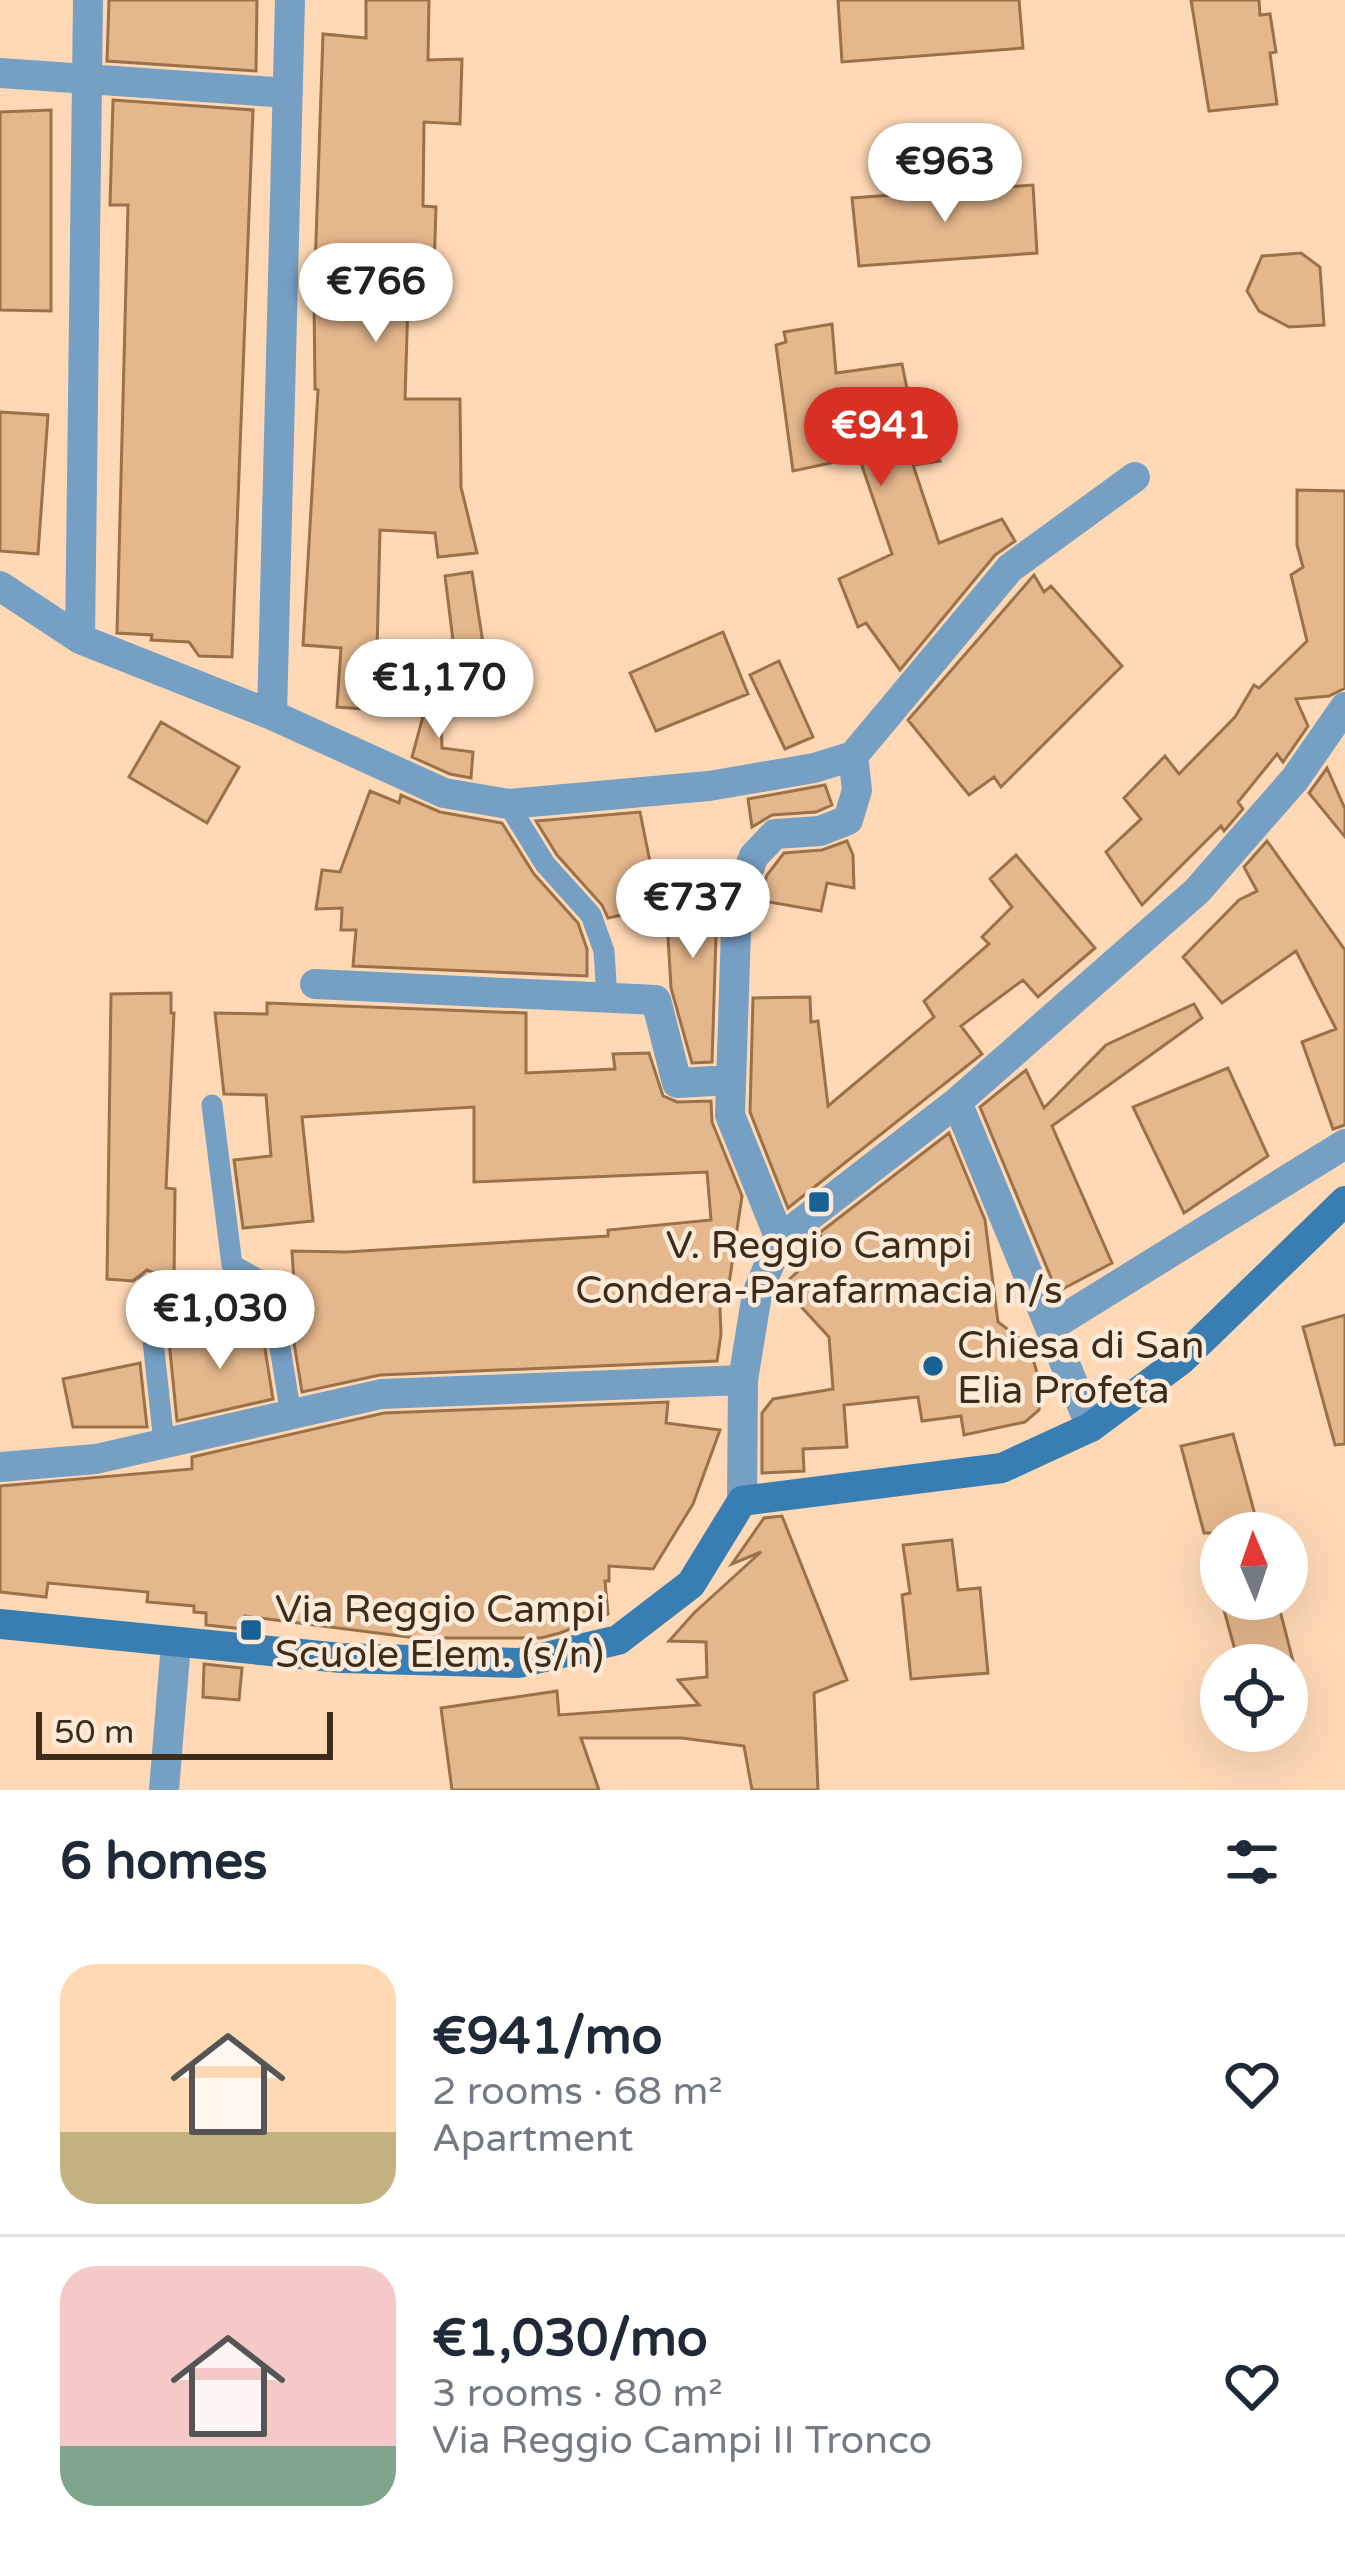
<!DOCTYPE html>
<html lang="en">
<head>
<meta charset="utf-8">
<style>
  :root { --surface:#fff; --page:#f2f2f3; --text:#1f2937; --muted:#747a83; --line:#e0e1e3; --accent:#d93025 }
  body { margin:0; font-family:"Varela Round",sans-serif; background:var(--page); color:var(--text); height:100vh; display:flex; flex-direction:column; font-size:45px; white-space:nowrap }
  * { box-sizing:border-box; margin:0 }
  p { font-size:39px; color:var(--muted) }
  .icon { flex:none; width:66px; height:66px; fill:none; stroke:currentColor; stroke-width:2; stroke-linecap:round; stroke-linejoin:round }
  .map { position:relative; height:1790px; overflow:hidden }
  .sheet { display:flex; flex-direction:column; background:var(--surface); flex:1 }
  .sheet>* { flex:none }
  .needle { width:78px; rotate:358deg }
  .tools { position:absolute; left:1200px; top:1512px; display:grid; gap:24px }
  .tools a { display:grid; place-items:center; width:108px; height:108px; border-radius:50%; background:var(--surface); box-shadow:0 12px 48px #0002; font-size:60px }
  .scale { position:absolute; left:36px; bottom:30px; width:297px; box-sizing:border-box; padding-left:12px; border:6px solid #3e2c1b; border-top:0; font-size:33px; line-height:42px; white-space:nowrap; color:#3e2c1b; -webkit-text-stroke:9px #fdead9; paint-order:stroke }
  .price { position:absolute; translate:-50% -102px; padding:0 27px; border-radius:42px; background:#fff; color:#222; font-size:39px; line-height:78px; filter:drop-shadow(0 3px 6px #0008) }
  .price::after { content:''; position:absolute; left:50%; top:72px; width:36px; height:27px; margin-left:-18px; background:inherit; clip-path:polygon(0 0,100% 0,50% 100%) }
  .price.active { background:var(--accent); color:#fff }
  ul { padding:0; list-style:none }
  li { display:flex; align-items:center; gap:36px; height:300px; padding:0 60px }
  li+li { border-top:3px solid var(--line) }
  li span { display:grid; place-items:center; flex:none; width:336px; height:240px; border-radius:36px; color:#555 }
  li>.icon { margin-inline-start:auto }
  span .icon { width:144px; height:144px; fill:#fffc; stroke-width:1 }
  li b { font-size:51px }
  h2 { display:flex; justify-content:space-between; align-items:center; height:144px; padding:0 60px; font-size:51px }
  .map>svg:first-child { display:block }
</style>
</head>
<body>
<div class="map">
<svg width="1345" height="1790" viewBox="0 0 1345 1790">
  <rect width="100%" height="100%" fill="#ffd9b6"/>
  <!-- building -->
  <path fill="#e5b78c" stroke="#9b7148" stroke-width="3" d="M109,0H257L256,71L107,61Z
    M366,0H429L428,60L462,59L460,124L424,122L423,206L436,207L433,301H408L405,399H460L461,487L477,553L438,557L435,533L380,530L377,651L423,655L419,713L337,707L341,648L303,645L318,390L315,389L314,298L323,34L366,38Z
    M838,0H1019L1023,48L842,62Z
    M1191,0H1259L1260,15L1270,14L1276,52L1270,53L1277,104L1209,111Z
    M113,100L253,110L232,657L199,656L189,642L151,640L152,635L117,633L128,205H110Z
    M51,110V311L0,310V112Z
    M1033,185L1037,253L859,266L852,198Z
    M1301,253L1320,267L1324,325L1289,327L1259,311L1247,291L1262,256Z
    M832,324L836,373L902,364L913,418L940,461L913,465L939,543L1002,519L1015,541L995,555L900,670L866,623L858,627L839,579L892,554L859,457L793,471L776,345L786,342L784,332Z
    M0,412L48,415L38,554L0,551Z
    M1297,490L1345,491V688L1329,696L1296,699L1308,726L1283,762L1277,754L1238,802L1243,809L1224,831L1221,826L1142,905L1106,852L1141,819L1124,798L1165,756L1179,774L1235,717L1254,685L1259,688L1307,641L1291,575L1303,567L1297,545Z
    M472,572L487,669L457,673L445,576Z
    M1034,575L1044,592L1051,586L1122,666L1001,787L994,777L969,795L908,720Z
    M723,632L748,694L656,731L630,673Z
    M779,661L813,737L785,749L750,675Z
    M432,683H440L442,748L473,752L471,778L450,774L412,757Z
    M161,722L239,767L207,823L129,777Z
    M1327,768L1345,809V837L1309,793Z
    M825,785L832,805L816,812L772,815L752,827L748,799Z
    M370,791L399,803L401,795L440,812L502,823L534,874L578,923L587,949V976L353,966L356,930H341L342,908L316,909L322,870L340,872Z
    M640,812L659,907L608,918L602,905L557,855L536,821Z
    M847,841L853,855L854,888L827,883L821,911L758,900L767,875L784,853L822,850Z
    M1267,841L1345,950V1125L1333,1129L1302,1042L1336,1029L1296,951L1222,1003L1183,957L1239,900L1257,891L1244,867Z
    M1016,855L1095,948L1038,997L1023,980L961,1026L982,1054L788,1208L750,1112L753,998L810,997L811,1022L818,1021L828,1106L934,1017L924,1001L989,944L982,937L1012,907L990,879Z
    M707,874L717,905L712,1062L692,1063L671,988L665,885Z
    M171,993V1013H174L166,1188L175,1189L174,1283L162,1282L158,1275L147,1270L133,1281L107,1279L111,994Z
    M267,1003L526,1013V1073L615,1069L613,1054L649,1053L663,1096L677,1102L711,1101L712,1122L742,1196L729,1284H719L721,1334L717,1361L380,1375L302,1392L290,1318L296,1317L292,1251L346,1252L608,1236V1230L711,1220L707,1172L474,1182V1107L302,1117L313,1221L243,1228L234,1160L271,1156L266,1095L224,1094L215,1013L267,1014Z
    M1194,1004L1202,1018L1052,1126L1112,1263L1057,1292L980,1107L1026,1070L1044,1108L1106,1045Z
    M1228,1068L1268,1156L1184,1213L1133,1107Z
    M949,1133L985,1220L998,1322L1029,1345L1042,1390L1039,1410L1025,1422L964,1435L961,1416L922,1421L918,1397L844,1405L847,1447L803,1449L804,1471L762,1473V1413L773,1399L833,1389L829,1337L782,1286L830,1242L818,1234Z
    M1345,1315V1444L1335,1445L1303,1327Z
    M261,1324L273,1399L177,1421L169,1341Z
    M140,1363L147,1427H73L63,1379Z
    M668,1402L666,1423L720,1430L693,1504L653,1569L609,1566V1581H605L608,1614L560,1633L541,1638H416L245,1616L244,1629L206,1625V1613L194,1612V1606L147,1602L148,1592L48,1583L46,1597L0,1592V1486L192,1469V1457L384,1413Z
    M1233,1434L1260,1533H1204L1181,1446Z
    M782,1516L847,1680L814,1693L818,1790H752L744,1746L682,1738H581L599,1790H452L441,1708L557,1691L559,1715L699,1705L678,1680L707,1677L706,1642L669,1641L694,1613L761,1552L732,1564L764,1518Z
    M952,1540L958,1590L980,1588L988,1673L911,1679L902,1595L910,1593L903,1545Z
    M1221,1599H1277L1294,1665H1239Z
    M204,1664L242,1668L239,1700L203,1697Z"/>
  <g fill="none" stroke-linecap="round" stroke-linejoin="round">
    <!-- service -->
    <path stroke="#759fc3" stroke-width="21" d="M508,804L545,864L591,915L604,951L607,998
      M212,1105L232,1265L270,1286L291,1415
      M147,1285L164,1443"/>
    <!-- minor -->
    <path stroke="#759fc3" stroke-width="30" d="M0,73L288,93
      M0,586L80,639L272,715L444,793L508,804L709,786L814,768L853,756L1010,568L1135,477
      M80,639L88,0
      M272,715L290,0
      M315,984L656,1000L677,1083L731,1080
      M957,1102L1091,1427
      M780,1239L730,1115L737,899L754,856L775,834L820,831L848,820L857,790L853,756
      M1050,1327L1345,1144
      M0,1467L96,1459L381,1394L743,1380
      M742,1501L743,1380L757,1294L780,1239L957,1102L1197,891L1295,779L1345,707
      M164,1790L176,1643"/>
    <!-- secondary -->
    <path stroke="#397eb3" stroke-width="30" d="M0,1624L341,1658L519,1663L618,1640L691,1584L742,1501L1002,1468L1091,1427L1181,1360L1345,1201"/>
  </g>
  <!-- markers -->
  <g fill="#176194" stroke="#fdead9" stroke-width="4.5">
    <rect x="807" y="1190" width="24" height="24" rx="6"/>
    <circle cx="933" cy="1366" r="12"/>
    <rect x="239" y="1618" width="24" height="24" rx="6"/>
  </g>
  <g text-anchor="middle" stroke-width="9" stroke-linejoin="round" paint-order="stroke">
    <!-- poi labels -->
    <g font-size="39" fill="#3e2c1b" stroke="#fdead9" text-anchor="start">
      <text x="819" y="1258" text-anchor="middle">V. Reggio Campi<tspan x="819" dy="45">Condera-Parafarmacia n/s</tspan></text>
      <text x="957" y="1358">Chiesa di San<tspan x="957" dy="45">Elia Profeta</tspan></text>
      <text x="275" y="1622">Via Reggio Campi<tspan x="275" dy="45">Scuole Elem. (s/n)</tspan></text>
    </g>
  </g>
</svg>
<div class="tools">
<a><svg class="needle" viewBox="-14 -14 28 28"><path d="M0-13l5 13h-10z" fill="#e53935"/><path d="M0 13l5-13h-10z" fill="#747a83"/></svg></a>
<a><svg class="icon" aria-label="locate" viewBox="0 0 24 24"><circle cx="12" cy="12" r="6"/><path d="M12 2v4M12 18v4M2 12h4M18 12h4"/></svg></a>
</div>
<div class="scale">50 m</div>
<b class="price" style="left:945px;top:225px">€963</b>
<b class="price" style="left:376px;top:345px">€766</b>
<b class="price active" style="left:881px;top:489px">€941</b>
<b class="price" style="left:439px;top:741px">€1,170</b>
<b class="price" style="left:693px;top:961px">€737</b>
<b class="price" style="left:220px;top:1372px">€1,030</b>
</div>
<section class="sheet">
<h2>6 homes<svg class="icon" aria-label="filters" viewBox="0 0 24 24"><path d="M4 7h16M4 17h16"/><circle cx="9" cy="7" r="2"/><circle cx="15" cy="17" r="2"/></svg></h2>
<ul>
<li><span style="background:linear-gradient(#ffd9b3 70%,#c2b280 0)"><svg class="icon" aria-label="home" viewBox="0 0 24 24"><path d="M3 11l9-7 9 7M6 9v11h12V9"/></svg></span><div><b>€941/mo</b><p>2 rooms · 68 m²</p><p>Apartment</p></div><svg class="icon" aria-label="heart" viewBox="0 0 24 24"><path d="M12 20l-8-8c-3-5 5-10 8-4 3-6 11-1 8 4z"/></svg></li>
<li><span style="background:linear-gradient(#f6c9c9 75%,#7fa58c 0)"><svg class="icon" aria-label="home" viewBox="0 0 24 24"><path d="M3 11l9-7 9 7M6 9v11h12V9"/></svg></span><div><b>€1,030/mo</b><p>3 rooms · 80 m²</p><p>Via Reggio Campi II Tronco</p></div><svg class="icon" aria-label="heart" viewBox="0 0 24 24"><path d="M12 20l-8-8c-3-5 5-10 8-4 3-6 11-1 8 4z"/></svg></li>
</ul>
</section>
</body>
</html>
